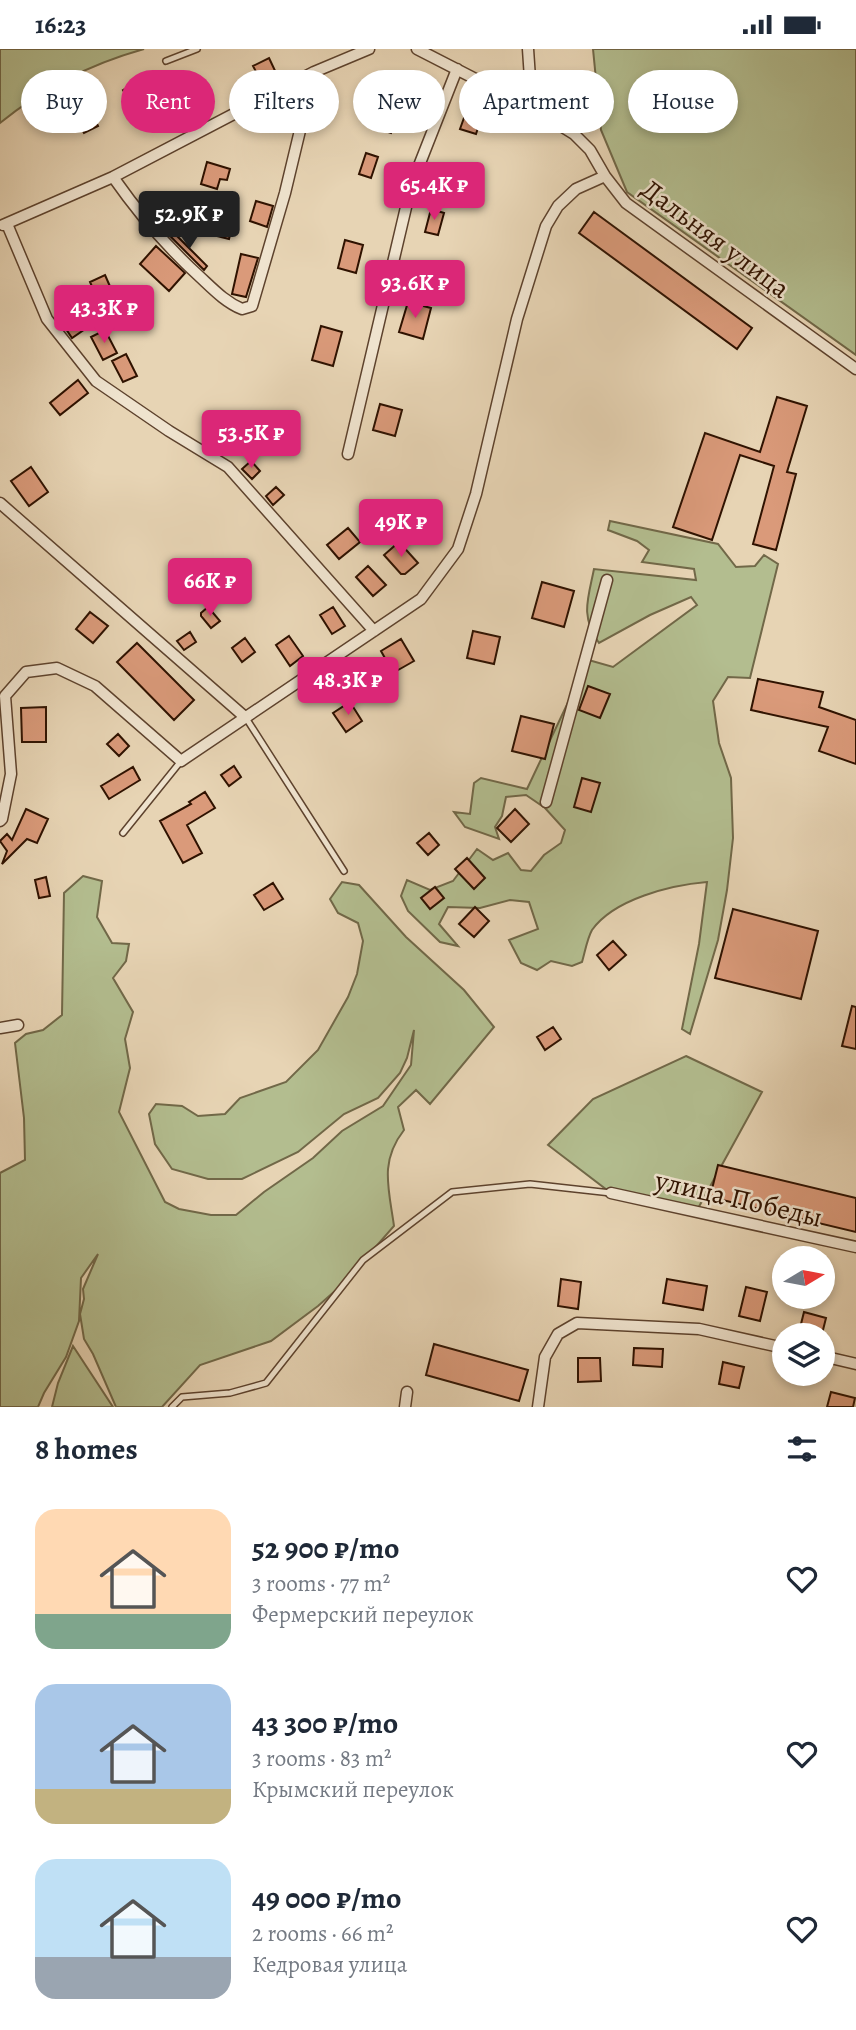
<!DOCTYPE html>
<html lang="en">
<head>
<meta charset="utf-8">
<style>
  :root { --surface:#fff; --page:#f2f2f3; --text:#1f2937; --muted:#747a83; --accent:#db2777 }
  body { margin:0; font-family:Alegreya,serif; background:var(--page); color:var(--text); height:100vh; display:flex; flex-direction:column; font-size:26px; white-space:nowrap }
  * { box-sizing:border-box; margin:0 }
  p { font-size:23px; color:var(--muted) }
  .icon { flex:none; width:38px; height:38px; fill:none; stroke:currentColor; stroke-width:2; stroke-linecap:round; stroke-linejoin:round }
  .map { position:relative; height:1358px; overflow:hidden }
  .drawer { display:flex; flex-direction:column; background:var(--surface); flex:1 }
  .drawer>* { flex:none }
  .banner { position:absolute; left:21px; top:21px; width:816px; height:63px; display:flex; gap:14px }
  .needle { width:46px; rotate:80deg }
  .tools { position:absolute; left:772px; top:1197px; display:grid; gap:14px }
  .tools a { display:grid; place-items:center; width:63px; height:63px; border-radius:50%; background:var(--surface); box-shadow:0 4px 10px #0003; font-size:35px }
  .price { position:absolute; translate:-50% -60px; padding:0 16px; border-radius:7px; background:var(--accent); color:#fff; font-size:23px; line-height:46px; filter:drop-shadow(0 2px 4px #0008) }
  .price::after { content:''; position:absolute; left:50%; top:42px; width:21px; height:16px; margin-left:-10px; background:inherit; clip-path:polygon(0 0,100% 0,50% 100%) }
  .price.active { background:#222; color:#fff }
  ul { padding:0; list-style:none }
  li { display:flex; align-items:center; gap:21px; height:175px; padding:0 35px }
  li span { display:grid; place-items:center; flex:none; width:196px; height:140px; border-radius:21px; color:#555 }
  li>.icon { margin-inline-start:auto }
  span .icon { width:84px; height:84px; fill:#fffc; stroke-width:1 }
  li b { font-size:30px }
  h2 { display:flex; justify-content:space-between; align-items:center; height:84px; padding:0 35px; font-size:30px }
  .tag { padding:0 24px; border-radius:32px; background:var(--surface); box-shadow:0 4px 10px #0003; font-size:24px; line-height:63px }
  .tag.active { background:var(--accent); color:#fff }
  .status { display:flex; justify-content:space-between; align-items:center; height:49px; padding:0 35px; background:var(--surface); direction:ltr }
  .status svg { height:19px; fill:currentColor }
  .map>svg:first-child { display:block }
</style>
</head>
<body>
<div class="status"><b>16:23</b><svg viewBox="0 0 49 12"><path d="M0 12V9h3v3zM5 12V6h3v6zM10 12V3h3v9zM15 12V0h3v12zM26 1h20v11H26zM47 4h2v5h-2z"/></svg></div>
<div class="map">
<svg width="856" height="1358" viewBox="0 0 856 1358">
  <rect width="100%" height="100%" fill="#e7d4b4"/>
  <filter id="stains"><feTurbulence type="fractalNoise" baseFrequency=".00286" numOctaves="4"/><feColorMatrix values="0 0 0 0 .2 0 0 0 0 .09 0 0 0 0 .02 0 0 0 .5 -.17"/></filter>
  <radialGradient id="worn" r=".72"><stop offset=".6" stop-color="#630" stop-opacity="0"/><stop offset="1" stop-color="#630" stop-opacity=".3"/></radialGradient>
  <!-- green -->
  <path fill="#b3bd8f" stroke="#716848" stroke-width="2" d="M0,0H144C90,15 43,39 0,74Z
    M593,0H856V306L627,143L601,81Z
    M610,472L718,495L736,518L755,517L764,506L778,515L750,629L728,628L713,652L719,694L731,729L733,789L727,841L718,891L690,985L682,980L699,895L707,833C671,836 614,850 592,881C587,890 585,903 582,913L572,917L551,912L537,921L521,914L509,891L538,880L529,853L510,851L480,859L448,858L439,875L458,897L440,893L408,862L401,847L407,831L430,841L453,832L477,800L493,811L508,804L521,821L531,822L544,806L561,794L565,781L545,759L526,746L506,748L502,767L495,778L499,790L465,778L454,763L470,765L474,734L481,729L527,740L572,645L585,610L613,618L697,556L691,548L650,566L599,594C580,567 588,550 594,520L696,531L694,520L642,513L649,501L637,492L608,481Z
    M83,827L102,832L97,868L112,894L129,895L126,912L113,929L133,963L125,990L130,1019L119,1063L165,1153L179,1160L211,1166H236L264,1143L313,1109L342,1082L383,1057L411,1016L414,981L407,1009L400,1024L378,1049L344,1065L298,1103L242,1130H208L172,1120L155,1095L149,1065L156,1055L182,1057L198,1067L225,1065L240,1049L286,1033L318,1001L348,948L357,925L363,892L358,874L338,864L330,850L342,833L359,836L406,888L464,941L494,978L430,1055L416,1041L398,1058L404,1081C379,1113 389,1140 394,1177L344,1234L318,1257L271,1292L200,1316L162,1358H116L93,1305L84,1290L80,1265L84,1250L83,1240L98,1205L81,1229L79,1272L66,1308L44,1344L38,1358H0V1124L25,1111L24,1069L15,994L26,985L43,981L62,966L64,844Z
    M686,1007L762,1043L696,1163L611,1144L548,1096L593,1050Z
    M73,1297L113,1358H52L58,1334Z"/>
  <!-- building -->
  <path fill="#da9a7a" stroke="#2f1200" stroke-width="2" d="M269,9L278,28L263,36L253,17Z
    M145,28L155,45L132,57L123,41Z
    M200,49L208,63L194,70L187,56Z
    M470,52L485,57L476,85L460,80Z
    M88,56L98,77L84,84L73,63Z
    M380,59L397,65L391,84L373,78Z
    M366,104L378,108L371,129L359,125Z
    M207,113L230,120L227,131L220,130L217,140L201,135Z
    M256,152L273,157L267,178L250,172Z
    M431,160L444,164L438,186L425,183Z
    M594,163L752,279L737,300L579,184Z
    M223,165L235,168L229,190L217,187Z
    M174,184L207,217L204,221L171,188Z
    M345,191L363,196L356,224L338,219Z
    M156,197L185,224L169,242L140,215Z
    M241,205L258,209L246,248L232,245Z
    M105,226L112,242L97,249L90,233Z
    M408,253L431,259L423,290L399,283Z
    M77,260L88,278L72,289L60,271Z
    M321,277L342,283L333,317L312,311Z
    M105,281L117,304L103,311L91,288Z
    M126,305L137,327L123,333L112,312Z
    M78,331L88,344L60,366L50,354Z
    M777,348L807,357L787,423L796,425L776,501L753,495L774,417L740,406L712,491L673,478L705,384L760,403Z
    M380,355L402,361L395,387L373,381Z
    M251,412L260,422L252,430L242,420Z
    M31,418L48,443L29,457L11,432Z
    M276,438L284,446L273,456L266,447Z
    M348,479L360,493L339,510L327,496Z
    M399,493L418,514L405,525H401L384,506Z
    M368,517L386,536L373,547L356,528Z
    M542,533L574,542L564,578L532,569Z
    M208,558L220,572L211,579L201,567V564Z
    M333,558L345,577L332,585L320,566Z
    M90,563L108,577L93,594L76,580Z
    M473,582L500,588L494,615L467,609Z
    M190,583L196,593L184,601L177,592Z
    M289,587L303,607L290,617L276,596Z
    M245,589L255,603L242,613L232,599Z
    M401,590L414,612L370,637L363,626L386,611L381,602Z
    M137,594L194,651L174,671L117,613Z
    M758,630L823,643L819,658L856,671V715L819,702L828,678L751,661Z
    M588,637L610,645L600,669L579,661Z
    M350,653L362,672L346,683L333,664Z
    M46,658V693H22L21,659Z
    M521,667L554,675L545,710L512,702Z
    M118,685L129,697L119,707L107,695Z
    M234,717L241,728L229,737L221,726Z
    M133,718L140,731L109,750L101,737Z
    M582,729L600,734L591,763L574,758Z
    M205,743L215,759L187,776L202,804L183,814L160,772L191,755L189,753Z
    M26,760L48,770L37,794L27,790L2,815L7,802L0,792L7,785L12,791Z
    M515,760L529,775L511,793L497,779Z
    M429,784L439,796L428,806L417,794Z
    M467,809L485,829L474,840L455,820Z
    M46,828L50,847L39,849L35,831Z
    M273,834L283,850L264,861L254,846Z
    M435,838L444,849L430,860L421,849Z
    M475,858L489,872L474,888L459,875Z
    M733,860L818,882L801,950L715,929Z
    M613,892L626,906L609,921L597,906Z
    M852,957L856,958V1000L842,997Z
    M553,978L561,990L545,1001L537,988Z
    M718,1116L856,1149V1183L710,1148Z
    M561,1230L581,1233L578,1260L558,1257Z
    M667,1230L707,1237L703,1261L663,1254Z
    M746,1238L767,1243L760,1272L739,1267Z
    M804,1263L826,1269L822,1285L800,1279Z
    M434,1295L528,1321L519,1352L426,1326Z
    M634,1299L663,1300L662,1318L633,1316Z
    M578,1309H600L601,1332L578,1333Z
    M723,1313L744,1318L739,1339L719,1335Z
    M831,1343L855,1349L853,1358H827Z"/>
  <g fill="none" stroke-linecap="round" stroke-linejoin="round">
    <defs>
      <path id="lane" d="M166,12L197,0
        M246,669L344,822
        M123,784L181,712
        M172,1358L182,1348L230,1344L266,1334L363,1211L452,1143L530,1135L611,1144"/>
      <path id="street" d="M417,0L532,59L574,85L590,101L605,127L626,154L856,320
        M528,0L532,59
        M113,128C139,165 166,197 199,227C213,240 225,253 242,260L252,257L285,144L314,23
        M7,175L47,270L96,332L169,382L228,418L374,582
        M3,176L113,128L314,23L369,0
        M348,405L411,137L457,20
        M0,454L246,669
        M5,647L26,623L57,619L95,637L181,712L421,550L458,500L476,445L517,270L546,177L558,157L576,140L605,127
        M546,753L607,531
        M0,772L2,770L11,725L5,647
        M0,979L18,976
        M611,1144L856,1198
        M822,1307L856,1315
        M405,1358L407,1343
        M538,1358L545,1308L558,1285L577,1274L699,1280L784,1299"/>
    </defs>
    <!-- lane casing -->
    <use href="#lane" stroke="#5d422d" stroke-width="8"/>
    <!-- street casing -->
    <use href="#street" stroke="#5d422d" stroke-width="13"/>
    <!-- lane -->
    <use href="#lane" stroke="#efe3ce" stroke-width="5"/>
    <!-- street -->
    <use href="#street" stroke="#efe3ce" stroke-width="10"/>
  </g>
  <g text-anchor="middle" stroke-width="5" stroke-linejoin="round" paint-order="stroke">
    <!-- street labels -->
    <g font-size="28" fill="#2f1200" stroke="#efe3ce">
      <text transform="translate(716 189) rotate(37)" y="10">Дальняя улица</text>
      <text transform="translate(739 1149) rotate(13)" y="10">улица Победы</text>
    </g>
  </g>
  <rect width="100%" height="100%" filter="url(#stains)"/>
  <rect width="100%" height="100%" fill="url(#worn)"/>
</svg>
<div class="tools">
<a><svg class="needle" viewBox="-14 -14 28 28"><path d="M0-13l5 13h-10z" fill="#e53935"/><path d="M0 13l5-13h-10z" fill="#747a83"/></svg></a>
<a><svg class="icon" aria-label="layers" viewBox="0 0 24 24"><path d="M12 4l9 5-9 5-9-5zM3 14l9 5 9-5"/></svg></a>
</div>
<b class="price" style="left:434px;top:173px">65.4K ₽</b>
<b class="price active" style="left:189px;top:202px">52.9K ₽</b>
<b class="price" style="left:415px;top:271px">93.6K ₽</b>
<b class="price" style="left:104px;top:296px">43.3K ₽</b>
<b class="price" style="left:251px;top:421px">53.5K ₽</b>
<b class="price" style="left:401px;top:510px">49K ₽</b>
<b class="price" style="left:210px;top:569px">66K ₽</b>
<b class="price" style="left:348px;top:668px">48.3K ₽</b>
<div class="banner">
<a class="tag">Buy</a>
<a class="tag active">Rent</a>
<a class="tag">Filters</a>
<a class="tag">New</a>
<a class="tag">Apartment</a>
<a class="tag">House</a>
</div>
</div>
<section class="drawer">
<h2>8 homes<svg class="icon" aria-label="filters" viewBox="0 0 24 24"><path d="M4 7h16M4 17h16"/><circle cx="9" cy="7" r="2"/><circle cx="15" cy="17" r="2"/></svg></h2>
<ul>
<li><span style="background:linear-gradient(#ffd9b3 75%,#7fa58c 0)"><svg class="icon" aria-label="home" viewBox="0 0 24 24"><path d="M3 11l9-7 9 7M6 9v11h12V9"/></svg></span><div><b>52 900 ₽/mo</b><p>3 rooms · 77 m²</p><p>Фермерский переулок</p></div><svg class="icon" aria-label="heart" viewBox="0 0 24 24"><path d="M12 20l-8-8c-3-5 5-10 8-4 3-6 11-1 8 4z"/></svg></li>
<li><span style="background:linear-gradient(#a9c7e8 75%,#c2b280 0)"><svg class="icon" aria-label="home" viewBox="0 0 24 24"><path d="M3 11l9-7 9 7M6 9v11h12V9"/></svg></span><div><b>43 300 ₽/mo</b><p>3 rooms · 83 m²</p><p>Крымский переулок</p></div><svg class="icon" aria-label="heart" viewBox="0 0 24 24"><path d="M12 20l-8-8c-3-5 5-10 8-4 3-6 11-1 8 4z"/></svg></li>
<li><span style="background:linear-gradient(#bfe0f5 70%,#9aa5b1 0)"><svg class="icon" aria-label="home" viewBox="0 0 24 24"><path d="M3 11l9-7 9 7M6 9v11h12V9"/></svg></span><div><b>49 000 ₽/mo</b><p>2 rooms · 66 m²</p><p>Кедровая улица</p></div><svg class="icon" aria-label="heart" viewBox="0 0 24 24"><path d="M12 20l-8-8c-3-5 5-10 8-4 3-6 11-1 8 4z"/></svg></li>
</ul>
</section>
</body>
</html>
